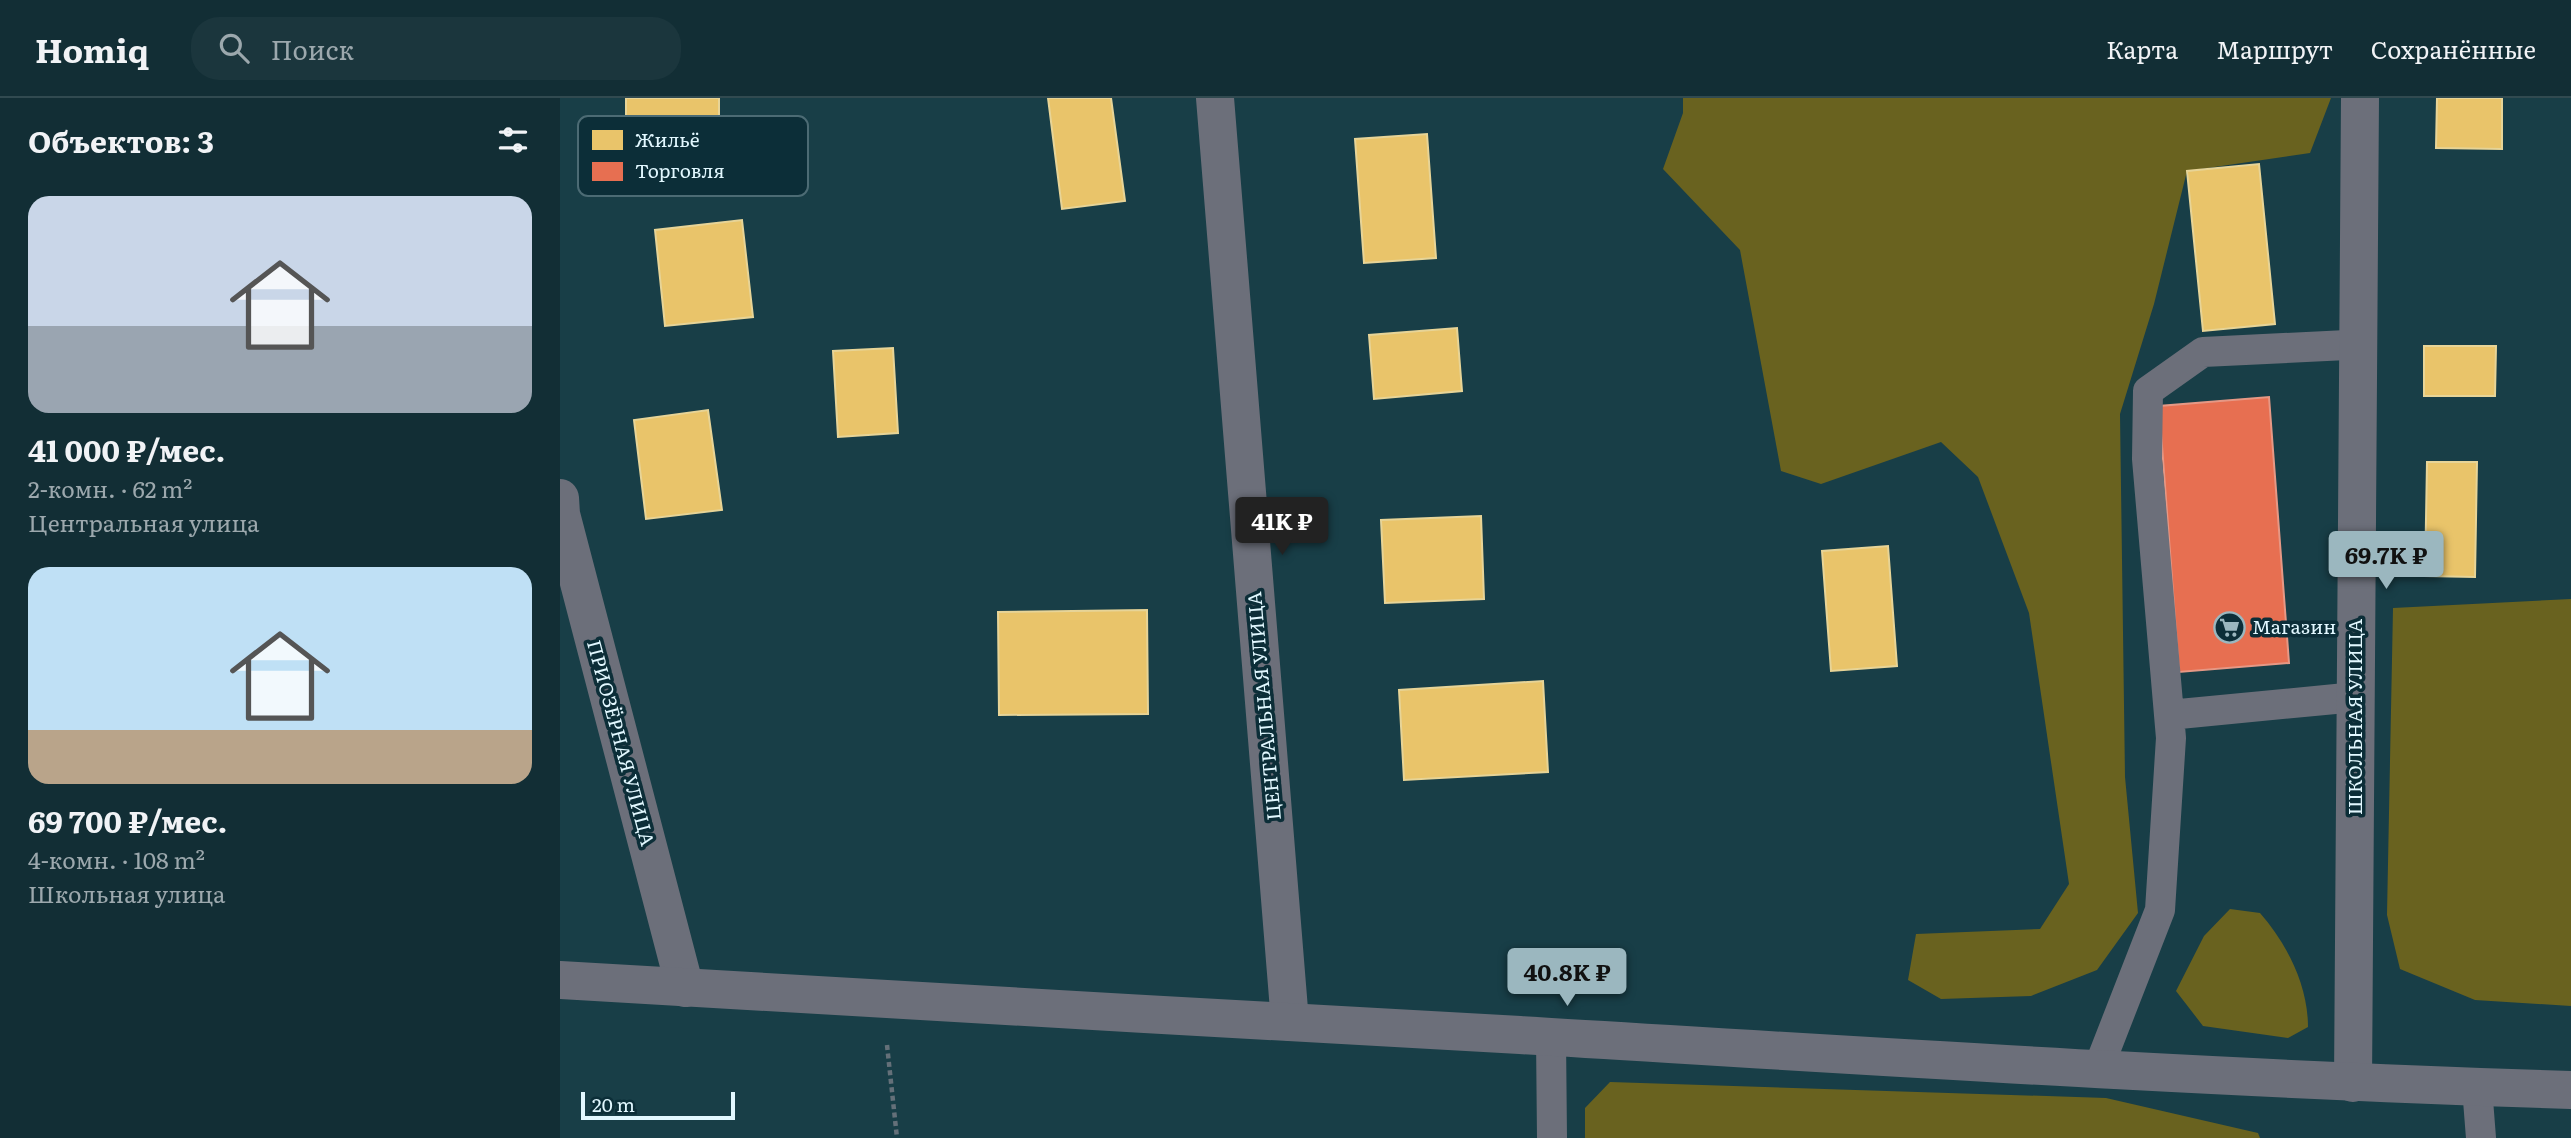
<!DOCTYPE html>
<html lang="ru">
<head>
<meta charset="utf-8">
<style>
  :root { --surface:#122e35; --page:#1b363d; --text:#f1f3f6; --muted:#9ca8ad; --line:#314a50; --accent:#9bb7bf }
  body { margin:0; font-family:Literata,serif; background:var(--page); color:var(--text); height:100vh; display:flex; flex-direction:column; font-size:26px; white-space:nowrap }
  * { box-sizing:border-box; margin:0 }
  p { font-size:23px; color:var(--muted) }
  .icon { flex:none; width:38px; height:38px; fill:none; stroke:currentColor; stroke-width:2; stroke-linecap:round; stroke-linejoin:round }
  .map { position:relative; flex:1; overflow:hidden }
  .details { display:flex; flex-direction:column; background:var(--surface); width:560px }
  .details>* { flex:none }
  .scale { position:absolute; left:21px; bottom:18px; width:154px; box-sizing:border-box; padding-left:7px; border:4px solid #e2f8ff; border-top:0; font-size:19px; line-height:24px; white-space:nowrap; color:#e2f8ff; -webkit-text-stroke:5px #0c2e38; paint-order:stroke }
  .price { position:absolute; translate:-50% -60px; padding:0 16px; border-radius:7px; background:var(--accent); color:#111; font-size:23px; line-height:46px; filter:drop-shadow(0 2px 4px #0008) }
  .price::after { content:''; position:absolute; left:50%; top:42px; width:21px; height:16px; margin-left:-10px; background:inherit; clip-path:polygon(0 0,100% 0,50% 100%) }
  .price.current { background:#222; color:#fff }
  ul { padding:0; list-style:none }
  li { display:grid; align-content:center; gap:14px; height:371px; padding:0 28px }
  li span { display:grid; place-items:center; height:217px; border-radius:21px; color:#555 }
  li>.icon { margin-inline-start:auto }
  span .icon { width:126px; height:126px; fill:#fffc; stroke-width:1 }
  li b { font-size:30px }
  h2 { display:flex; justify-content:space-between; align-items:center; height:84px; padding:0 28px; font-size:30px }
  header { display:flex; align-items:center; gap:42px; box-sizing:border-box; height:98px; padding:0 35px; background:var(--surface); border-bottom:2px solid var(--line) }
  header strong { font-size:33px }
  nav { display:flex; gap:38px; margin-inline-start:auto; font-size:24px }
  .search { width:490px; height:63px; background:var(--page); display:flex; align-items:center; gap:18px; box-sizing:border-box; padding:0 24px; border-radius:28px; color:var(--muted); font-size:26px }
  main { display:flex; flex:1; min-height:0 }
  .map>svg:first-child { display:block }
</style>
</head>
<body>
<header>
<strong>Homiq</strong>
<div class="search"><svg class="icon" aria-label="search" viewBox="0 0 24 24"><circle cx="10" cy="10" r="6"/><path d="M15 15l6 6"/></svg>Поиск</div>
<nav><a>Карта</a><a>Маршрут</a><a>Сохранённые</a></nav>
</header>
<main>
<section class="details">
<h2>Объектов: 3<svg class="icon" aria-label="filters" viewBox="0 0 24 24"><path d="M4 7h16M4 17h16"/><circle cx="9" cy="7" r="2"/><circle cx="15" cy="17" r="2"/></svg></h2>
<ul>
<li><span style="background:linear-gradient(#c9d6e8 60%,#9aa5b1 0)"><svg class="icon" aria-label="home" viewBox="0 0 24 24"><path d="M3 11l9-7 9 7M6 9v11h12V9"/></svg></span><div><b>41 000 ₽/мес.</b><p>2-комн. · 62 m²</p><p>Центральная улица</p></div></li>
<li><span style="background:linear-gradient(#bfe0f5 75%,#b9a48a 0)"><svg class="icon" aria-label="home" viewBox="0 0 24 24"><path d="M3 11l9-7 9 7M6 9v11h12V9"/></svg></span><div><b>69 700 ₽/мес.</b><p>4-комн. · 108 m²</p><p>Школьная улица</p></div></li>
</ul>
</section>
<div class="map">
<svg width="2011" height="1040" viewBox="0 0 2011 1040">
  <rect width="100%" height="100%" fill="#183e47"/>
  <!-- green -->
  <path fill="#69621f" d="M1123,0H1771L1750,55L1627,73L1594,206L1560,316L1565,679L1578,815L1537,872L1471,898L1381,901L1348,882L1356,836L1480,831L1509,786L1469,515L1418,379L1381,344L1261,386L1221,373L1180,152L1103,71L1123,15Z
    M2011,501V908L1915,902L1840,871L1827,817L1833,510Z
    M1670,811L1700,815C1727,846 1748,887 1748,929L1728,940L1643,928L1616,893L1644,838Z
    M1050,984L1546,1000L1698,1035L1700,1040H1025V1010Z"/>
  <!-- homes -->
  <path fill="#e9c46a" stroke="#e7d497" stroke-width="2" d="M66,0H159V71L66,70Z
    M488,0H551L565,103L502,111Z
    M1877,0H1942V51L1876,50Z
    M867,36L876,160L804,165L795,41Z
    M1699,66L1715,226L1643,233L1627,73Z
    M182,122L193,219L105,228L95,132Z
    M897,230L902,293L814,301L809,237Z
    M1864,248H1936L1935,298H1864Z
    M333,250L338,335L278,339L273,253Z
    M148,312L162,412L86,421L74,322Z
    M1867,364H1917L1915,479L1865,478Z
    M921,418L924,501L825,505L821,422Z
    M1328,448L1337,568L1271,573L1262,453Z
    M587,512L588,616L439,617L438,514Z
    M983,583L988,674L844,682L839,592Z"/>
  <!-- shops -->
  <path fill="#e76f51" stroke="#e69885" stroke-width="2" d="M1709,299L1729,565L1619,574L1599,308Z"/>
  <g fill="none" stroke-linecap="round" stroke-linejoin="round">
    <!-- path -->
    <path stroke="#647079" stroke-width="4.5" stroke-dasharray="5 3.5" stroke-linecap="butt" d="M327,947L337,1040"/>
    <!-- service -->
    <path stroke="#6c6f7a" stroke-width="30" d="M1609,617L1796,599
      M991,939L992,1040
      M1538,971L1600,812L1611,640L1587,361L1588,293L1643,254L1787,247L1798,250
      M1917,989L1921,1040"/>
    <!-- minor -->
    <path stroke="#6c6f7a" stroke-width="38" d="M655,0L730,924
      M0,400L1,416L125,890
      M1793,985L1800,0"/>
    <!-- tertiary -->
    <path stroke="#6c6f7a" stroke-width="38" d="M0,882C320,903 640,918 960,937C1310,958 1660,981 2011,992"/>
  </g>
  <!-- icons -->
  <defs>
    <symbol id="supermarket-ring" viewBox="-11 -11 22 22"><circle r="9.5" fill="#0c2e38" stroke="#9bb7bf" stroke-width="1.5"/><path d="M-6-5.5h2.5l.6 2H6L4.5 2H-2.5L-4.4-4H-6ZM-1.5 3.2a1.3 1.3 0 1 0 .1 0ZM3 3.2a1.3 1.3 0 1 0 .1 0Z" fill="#9bb7bf"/></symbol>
  </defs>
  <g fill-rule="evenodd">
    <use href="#supermarket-ring" x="1652" y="512" width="35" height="35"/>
  </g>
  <g text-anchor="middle" stroke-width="7" stroke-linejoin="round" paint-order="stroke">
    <!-- poi labels -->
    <g font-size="19" fill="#e2f8ff" stroke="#0c2e38" text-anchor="start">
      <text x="1692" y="536">Магазин</text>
    </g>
    <!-- street labels -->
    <g font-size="19" fill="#e2f8ff" stroke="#0c2e38">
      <text transform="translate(704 608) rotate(-95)" y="7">ЦЕНТРАЛЬНАЯ УЛИЦА</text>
      <text transform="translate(1795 619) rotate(-90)" y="7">ШКОЛЬНАЯ УЛИЦА</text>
      <text transform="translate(61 645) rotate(75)" y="7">ПРИОЗЁРНАЯ УЛИЦА</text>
    </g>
  </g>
  <!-- legend -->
  <rect x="18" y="18" width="230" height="80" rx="10" fill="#0c2e38" stroke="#4c6b74" stroke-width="2"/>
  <rect x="32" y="32" width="31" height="20" fill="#e9c46a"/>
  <rect x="32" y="64" width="31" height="19" fill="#e76f51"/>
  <g font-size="19" fill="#e2f8ff">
    <text x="75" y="49">Жильё</text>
    <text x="75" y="80">Торговля</text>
  </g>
</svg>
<div class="scale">20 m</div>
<b class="price current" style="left:722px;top:459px">41K ₽</b>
<b class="price" style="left:1826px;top:493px">69.7K ₽</b>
<b class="price" style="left:1007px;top:910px">40.8K ₽</b>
</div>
</main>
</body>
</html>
